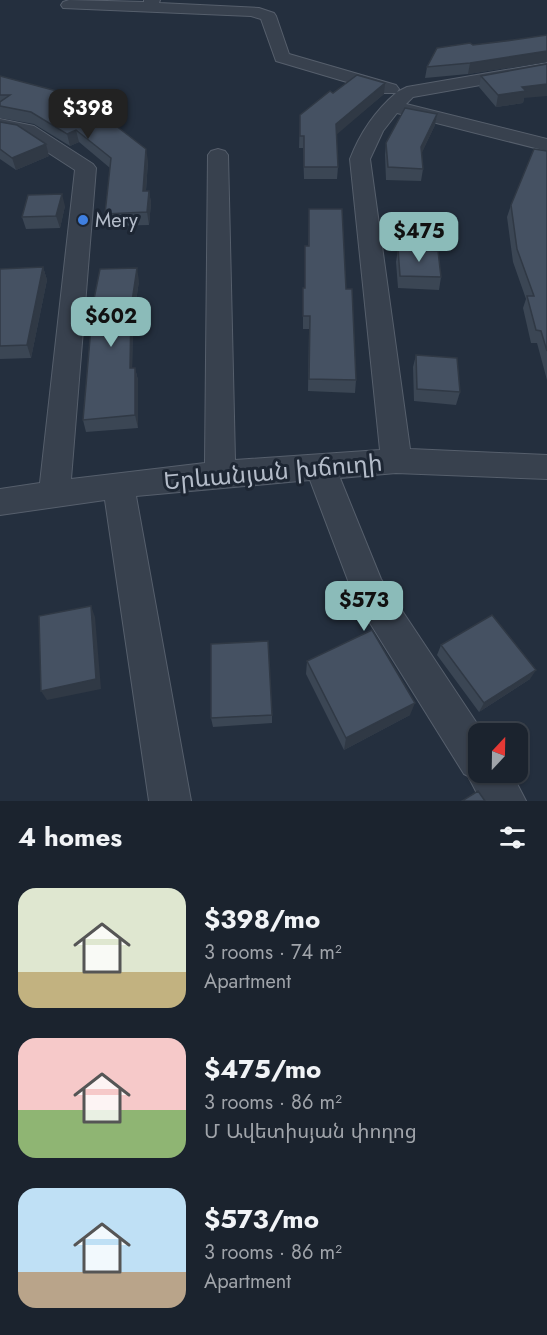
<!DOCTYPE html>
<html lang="en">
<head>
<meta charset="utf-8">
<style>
  :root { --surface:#1b232e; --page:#282f3a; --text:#f1f3f6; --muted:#a0a4aa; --line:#39404a; --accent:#8bbbb9 }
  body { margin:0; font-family:Jost,"Noto Sans Armenian",sans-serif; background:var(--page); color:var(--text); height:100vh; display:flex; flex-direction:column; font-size:22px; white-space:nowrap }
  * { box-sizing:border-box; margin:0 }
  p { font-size:20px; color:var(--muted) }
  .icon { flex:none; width:33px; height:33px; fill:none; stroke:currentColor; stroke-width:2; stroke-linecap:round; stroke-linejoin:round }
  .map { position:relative; height:801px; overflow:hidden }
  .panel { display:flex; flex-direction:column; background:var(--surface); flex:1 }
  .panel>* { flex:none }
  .needle { width:39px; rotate:22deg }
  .tools { position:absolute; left:468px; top:723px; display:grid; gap:12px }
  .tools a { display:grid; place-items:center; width:60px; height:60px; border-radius:12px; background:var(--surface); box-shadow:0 2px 4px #0004,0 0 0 2px var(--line); font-size:30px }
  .price { position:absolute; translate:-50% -51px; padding:0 14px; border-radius:12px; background:var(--accent); color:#111; font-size:20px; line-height:39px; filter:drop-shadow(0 2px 3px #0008) }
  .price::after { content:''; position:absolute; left:50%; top:36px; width:18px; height:14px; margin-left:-9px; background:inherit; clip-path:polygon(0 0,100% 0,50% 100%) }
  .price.active { background:#222; color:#fff }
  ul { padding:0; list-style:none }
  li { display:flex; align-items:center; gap:18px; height:150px; padding:0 18px }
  li span { display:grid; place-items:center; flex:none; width:168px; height:120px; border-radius:18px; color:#555 }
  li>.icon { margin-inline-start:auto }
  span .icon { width:72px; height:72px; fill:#fffc; stroke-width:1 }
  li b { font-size:26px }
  h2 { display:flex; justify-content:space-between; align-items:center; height:72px; padding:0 18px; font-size:26px }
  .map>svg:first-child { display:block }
</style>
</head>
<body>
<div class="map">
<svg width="547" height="801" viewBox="0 0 547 801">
  <rect width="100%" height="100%" fill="#242f3e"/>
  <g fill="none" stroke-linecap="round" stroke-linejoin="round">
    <defs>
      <path id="minor" d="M69,0L144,2V0H160L159,3L259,8L274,13L276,16L289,54L396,85L399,89L397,92L407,87L547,63V73L413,97L406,104L547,139V151L397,113L383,131L370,159L410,449L547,455V479L396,473L340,478L381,579L484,734H478V772H511L526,801H481L468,776L464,774L355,599L310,480L136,496L191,801H149L105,500L0,515V489L40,483L75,170L21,135L0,131V119L34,126L93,164L96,168L71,479L205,463L208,155L211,151L218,149L225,151L228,155L235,460L380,450L350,159C360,133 375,111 396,93H384L276,61L261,19L251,16L63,8L61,5L63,2Z"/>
    </defs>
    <!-- minor casing -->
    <use href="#minor" stroke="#565f6c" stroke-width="2"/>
    <!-- minor -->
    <use href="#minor" fill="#38414e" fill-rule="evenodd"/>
  </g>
  <!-- wall -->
  <path fill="#3b4654" d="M547,35V62L468,74L425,78L427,67L473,45L513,40Z
    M0,76L148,161L146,191H149L151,203L149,225L107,226L105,214L110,168L79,142L70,146L34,124L0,118Z
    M481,76L524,98L523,103L496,107L479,87Z
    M333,93L384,94L336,134L338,167L337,179H304L303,148H299L300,115Z
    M437,114L435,125L421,154L423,169L421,181L386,180L385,155L386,143Z
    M0,122L49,156L16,170L0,159Z
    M547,151V380L537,343H531L523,308L526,299L513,262L507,217L511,205Z
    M65,206L60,228L26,229L22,217Z
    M309,209L346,289L356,380L355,393L308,391L309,329H303V288H305L308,246Z
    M398,249L441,277L439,290L398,288L396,262Z
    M43,267L47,280L31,358L0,359V269Z
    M139,281L133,321L132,368H135L138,380V428L86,432L83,420Z
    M416,355L460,392L456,405L414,401L413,367Z
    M441,645L530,679L479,712L437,655Z
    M307,661L410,715L344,750L306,674Z
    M272,715V723L213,727L211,718Z"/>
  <!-- shaded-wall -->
  <path fill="#303945" d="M547,51V62L468,74L470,63Z
    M385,83L384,94L335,136L336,124Z
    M547,84V96L524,98L523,103L496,107L498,95L522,87Z
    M437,114L435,125L419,159L421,147Z
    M76,130L79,142L70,146L67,134Z
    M46,144L49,156L16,170L12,158Z
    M146,149L148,161L145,204L143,191Z
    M149,191L151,203L149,225L147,212Z
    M62,194L65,206L60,228L56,216Z
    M43,267L47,280L31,358L27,345Z
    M137,268L139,281L133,321L132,381L130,368L131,308Z
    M135,368L138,380V428L135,415Z
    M91,606L95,617L101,689L47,700L41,691Z
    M536,670L530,679L479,712L484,703Z
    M415,703L410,715L344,750L346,738Z"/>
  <!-- building -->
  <path fill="#455162" stroke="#303945" stroke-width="1.5" d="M547,35V51L470,63L427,67L437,48L470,43L473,45L513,40Z
    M547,64V84L522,87L526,91L498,95L481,76Z
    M357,75L385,83L336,124L338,167H304V136H300V115L330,91L333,93Z
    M0,76L68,94L98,112L146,149L143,191H149L147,212L105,214L111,158L76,130L67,134L31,112L0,106V102L10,95H0Z
    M405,108L437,114L421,147L423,169L388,167L386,143Z
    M0,122L17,125L46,144L12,158L0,149Z
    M534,149L547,151V351L541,331L536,330L527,296H534L517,249L511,205Z
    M62,194L56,216L22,217L28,195Z
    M309,209H342L346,289H352L356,380L309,379L310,316H303V288H305V246H309Z
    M398,249L438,251L441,277L400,276Z
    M43,267L27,345L0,346V269Z
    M137,268L131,308L130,368H135V415L83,420L93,304L100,269Z
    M416,355L457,358L460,392L417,389Z
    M91,606L96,679L41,691L39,616Z
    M492,615L536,670L484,703L441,645Z
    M372,630L415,703L346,738L307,661Z
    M268,641L272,715L211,718V644Z
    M478,791L485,801H462Z"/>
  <!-- markers -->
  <circle fill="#3f7fe0" stroke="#1d2633" stroke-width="2" cx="83" cy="220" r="6"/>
  <g text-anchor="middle" stroke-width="6" stroke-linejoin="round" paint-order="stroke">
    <!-- far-poi labels -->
    <g font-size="20" fill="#b4bcc9" stroke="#1d2633" text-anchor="start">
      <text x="95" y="227">Mery</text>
    </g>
    <!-- street labels -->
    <g font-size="24" fill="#b4bcc9" stroke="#1d2633">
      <text transform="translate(273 472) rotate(-5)" y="8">Երևանյան խճուղի</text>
    </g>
  </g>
</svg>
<div class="tools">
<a><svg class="needle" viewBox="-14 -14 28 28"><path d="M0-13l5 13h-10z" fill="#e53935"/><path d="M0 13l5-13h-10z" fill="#a0a4aa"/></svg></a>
</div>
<b class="price active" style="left:88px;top:140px">$398</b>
<b class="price" style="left:419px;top:263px">$475</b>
<b class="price" style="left:111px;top:348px">$602</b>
<b class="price" style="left:364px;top:632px">$573</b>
</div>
<section class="panel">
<h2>4 homes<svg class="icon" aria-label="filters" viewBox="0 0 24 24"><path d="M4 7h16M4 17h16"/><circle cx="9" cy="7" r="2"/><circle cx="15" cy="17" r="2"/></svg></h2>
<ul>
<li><span style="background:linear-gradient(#dfe7d0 70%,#c2b280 0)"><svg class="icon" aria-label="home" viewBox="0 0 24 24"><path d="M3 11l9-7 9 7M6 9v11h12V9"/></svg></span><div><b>$398/mo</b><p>3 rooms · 74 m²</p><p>Apartment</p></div></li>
<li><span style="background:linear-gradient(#f6c9c9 60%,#8fb573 0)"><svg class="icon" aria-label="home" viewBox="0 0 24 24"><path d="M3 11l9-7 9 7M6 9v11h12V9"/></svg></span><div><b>$475/mo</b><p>3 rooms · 86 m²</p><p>Մ Ավետիսյան փողոց</p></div></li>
<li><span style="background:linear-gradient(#bfe0f5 70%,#b9a48a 0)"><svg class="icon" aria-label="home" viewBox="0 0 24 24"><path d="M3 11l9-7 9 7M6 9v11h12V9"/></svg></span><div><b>$573/mo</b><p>3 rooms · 86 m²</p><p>Apartment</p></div></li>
</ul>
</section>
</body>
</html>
